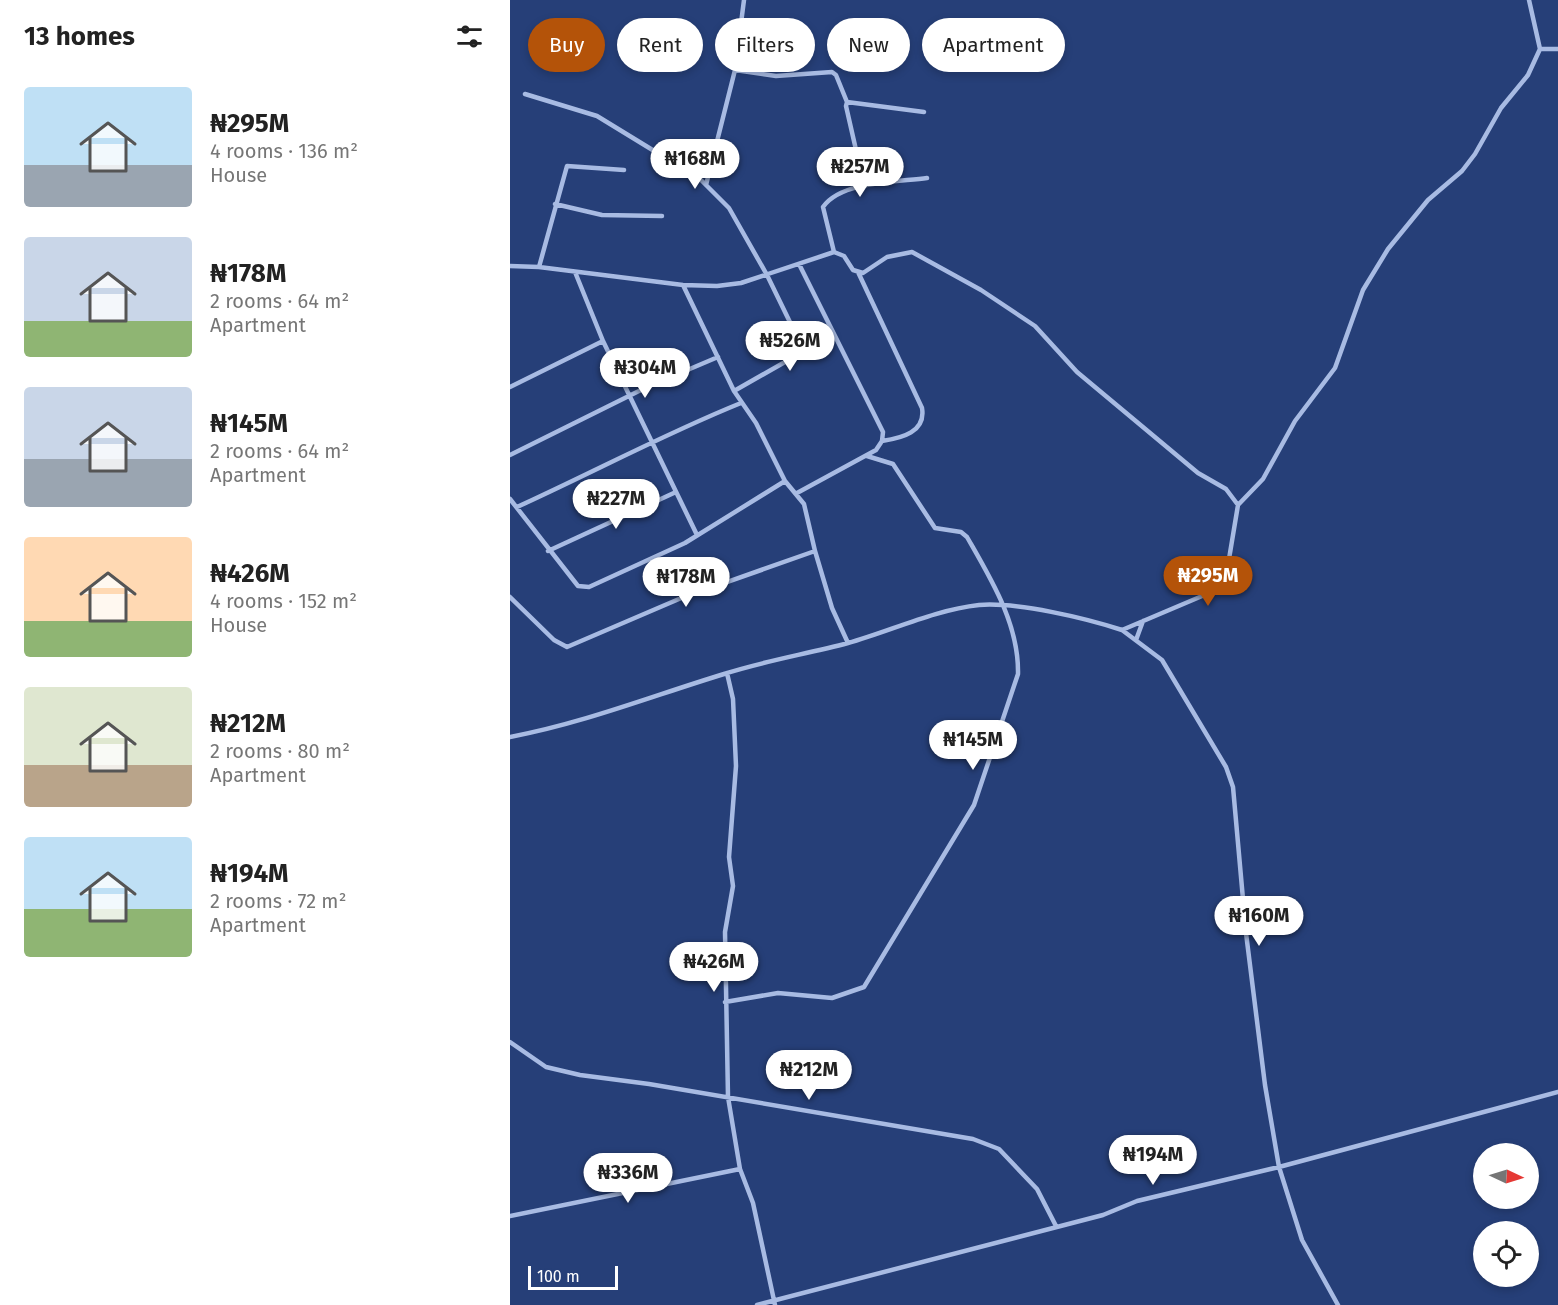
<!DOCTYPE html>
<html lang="en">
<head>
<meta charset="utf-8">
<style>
  :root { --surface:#fff; --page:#f2f2f2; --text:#222; --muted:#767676; --accent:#b45309 }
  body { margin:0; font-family:"Fira Sans",sans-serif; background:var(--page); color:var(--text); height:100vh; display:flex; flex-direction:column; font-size:22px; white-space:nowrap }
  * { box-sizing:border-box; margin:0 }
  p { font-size:20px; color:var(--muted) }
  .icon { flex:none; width:33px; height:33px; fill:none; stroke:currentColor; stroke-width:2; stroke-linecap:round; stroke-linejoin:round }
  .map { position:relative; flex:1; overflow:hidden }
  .panel { display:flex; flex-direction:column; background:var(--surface); width:510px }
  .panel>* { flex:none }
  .top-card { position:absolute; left:18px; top:18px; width:570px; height:54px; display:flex; gap:12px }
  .needle { width:39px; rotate:94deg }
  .fabs { position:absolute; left:963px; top:1143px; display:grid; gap:12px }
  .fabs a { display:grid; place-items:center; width:66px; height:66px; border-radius:50%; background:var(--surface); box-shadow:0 3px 9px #0003; font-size:30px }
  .scale { position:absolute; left:18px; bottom:15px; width:90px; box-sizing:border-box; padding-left:6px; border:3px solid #fff; border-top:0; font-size:16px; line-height:21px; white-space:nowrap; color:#fff; -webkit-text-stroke:4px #263f78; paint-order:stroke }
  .price { position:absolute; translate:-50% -51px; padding:0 14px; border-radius:21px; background:#fff; color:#222; font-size:20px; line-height:39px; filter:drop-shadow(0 2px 3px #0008) }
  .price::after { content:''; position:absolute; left:50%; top:36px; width:18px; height:14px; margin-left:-9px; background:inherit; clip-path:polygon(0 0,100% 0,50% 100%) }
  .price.selected { background:var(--accent); color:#fff }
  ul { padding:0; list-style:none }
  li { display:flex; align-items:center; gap:18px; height:150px; padding:0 24px }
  li span { display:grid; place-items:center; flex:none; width:168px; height:120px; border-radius:6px; color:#555 }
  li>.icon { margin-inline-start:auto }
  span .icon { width:72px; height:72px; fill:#fffc; stroke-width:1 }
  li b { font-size:26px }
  h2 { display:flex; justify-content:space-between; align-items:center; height:72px; padding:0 24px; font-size:26px }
  .chip { padding:0 21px; border-radius:27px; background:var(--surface); box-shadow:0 3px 9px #0003; font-size:21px; line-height:54px }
  .chip.selected { background:var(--accent); color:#fff }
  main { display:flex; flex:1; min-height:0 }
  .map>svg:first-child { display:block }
</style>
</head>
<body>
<main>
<section class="panel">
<h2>13 homes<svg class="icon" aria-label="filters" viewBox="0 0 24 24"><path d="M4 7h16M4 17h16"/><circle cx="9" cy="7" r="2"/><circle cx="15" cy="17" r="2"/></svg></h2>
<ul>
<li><span style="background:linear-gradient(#bfe0f5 65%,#9aa5b1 0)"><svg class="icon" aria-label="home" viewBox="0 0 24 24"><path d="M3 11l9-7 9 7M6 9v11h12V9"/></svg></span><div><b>₦295M</b><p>4 rooms · 136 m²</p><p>House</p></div></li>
<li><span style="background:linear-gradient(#c9d6e8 70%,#8fb573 0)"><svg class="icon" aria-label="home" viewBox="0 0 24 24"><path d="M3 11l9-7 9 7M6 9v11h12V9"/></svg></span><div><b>₦178M</b><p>2 rooms · 64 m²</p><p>Apartment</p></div></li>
<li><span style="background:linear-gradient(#c9d6e8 60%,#9aa5b1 0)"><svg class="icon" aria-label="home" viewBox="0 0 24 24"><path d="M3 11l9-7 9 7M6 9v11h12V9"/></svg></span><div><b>₦145M</b><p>2 rooms · 64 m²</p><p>Apartment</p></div></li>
<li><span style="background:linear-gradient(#ffd9b3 70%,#8fb573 0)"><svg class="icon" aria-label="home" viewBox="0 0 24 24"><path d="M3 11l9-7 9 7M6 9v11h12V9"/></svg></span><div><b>₦426M</b><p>4 rooms · 152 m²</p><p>House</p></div></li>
<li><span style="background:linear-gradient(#dfe7d0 65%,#b9a48a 0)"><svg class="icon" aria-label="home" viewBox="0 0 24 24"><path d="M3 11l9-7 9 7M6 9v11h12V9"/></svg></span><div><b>₦212M</b><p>2 rooms · 80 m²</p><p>Apartment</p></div></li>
<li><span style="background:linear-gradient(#bfe0f5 60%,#8fb573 0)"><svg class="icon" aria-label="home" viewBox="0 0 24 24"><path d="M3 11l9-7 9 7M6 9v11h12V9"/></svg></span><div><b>₦194M</b><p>2 rooms · 72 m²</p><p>Apartment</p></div></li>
</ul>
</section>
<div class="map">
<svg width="1048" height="1305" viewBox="0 0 1048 1305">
  <rect width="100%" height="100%" fill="#263f78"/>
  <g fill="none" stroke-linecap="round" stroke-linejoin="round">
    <!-- minor -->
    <path stroke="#a8bbe3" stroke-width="4.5" d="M1030,49H1048
      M225,70L266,76L322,72L326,75L337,102
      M15,94L87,116L190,179L219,208L257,275L294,351
      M196,185L225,70L234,0
      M354,185L336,106L337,102L414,112
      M45,204L92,215L152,216
      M324,252L313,207C331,181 387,182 417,178
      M0,266L29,267L173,285L207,286L231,283L324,252L334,256L343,270L353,273L377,257L402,252L471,290L525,326L567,372L688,473L716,489L728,505
      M29,267L57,166L114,170
      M65,272L93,341L187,535
      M348,272L412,408C416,432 392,438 372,441
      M173,285L224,391L246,423L275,481
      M0,387L93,341
      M224,391L324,334
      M0,455L135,388L208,357
      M287,493L366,450L372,441L373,432L289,264
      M0,499L68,586L79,587L175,543L275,481L294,504L305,551
      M7,507C82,473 154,434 231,403
      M38,551L166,492
      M0,597L44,640L57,647L169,599L305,551L322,608L338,643
      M612,630L652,660L716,767L723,787L736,933L755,1085L769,1167L792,1240L828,1305
      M626,640L633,621
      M217,673L223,699L226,766L219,857L223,886L215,932L218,1097L230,1169L243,1203L265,1305
      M0,737C74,723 142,696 214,674C254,661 297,654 338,643C381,631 424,610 469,605C508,602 575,618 612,630L711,588L715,583L728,505L753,479L785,421L825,368L853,290L878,249L918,200L952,171L965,154L991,108L1018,75L1030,49L1019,0
      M215,1002L268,993L322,998L354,987L464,805L508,674C509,624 481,579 457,537L451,532L425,528L383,464L357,456
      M0,1042L36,1067L70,1075L139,1084L463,1139L489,1149L527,1189L546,1226
      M0,1216L230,1169
      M247,1305L593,1215L627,1201L769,1167L1048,1092"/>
  </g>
</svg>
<div class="fabs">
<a><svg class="needle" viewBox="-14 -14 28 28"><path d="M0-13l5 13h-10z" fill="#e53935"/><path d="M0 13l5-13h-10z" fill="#767676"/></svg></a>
<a><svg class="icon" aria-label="locate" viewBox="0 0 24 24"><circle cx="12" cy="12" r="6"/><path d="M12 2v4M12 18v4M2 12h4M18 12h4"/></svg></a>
</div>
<div class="scale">100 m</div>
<b class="price" style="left:185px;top:190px">₦168M</b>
<b class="price" style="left:350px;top:198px">₦257M</b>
<b class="price" style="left:280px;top:372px">₦526M</b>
<b class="price" style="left:135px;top:399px">₦304M</b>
<b class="price" style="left:106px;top:530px">₦227M</b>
<b class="price selected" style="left:698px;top:607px">₦295M</b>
<b class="price" style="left:176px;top:608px">₦178M</b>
<b class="price" style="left:463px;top:771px">₦145M</b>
<b class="price" style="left:749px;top:947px">₦160M</b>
<b class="price" style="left:204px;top:993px">₦426M</b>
<b class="price" style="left:299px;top:1101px">₦212M</b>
<b class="price" style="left:643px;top:1186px">₦194M</b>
<b class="price" style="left:118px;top:1204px">₦336M</b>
<div class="top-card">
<a class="chip selected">Buy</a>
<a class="chip">Rent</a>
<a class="chip">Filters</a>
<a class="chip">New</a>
<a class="chip">Apartment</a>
</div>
</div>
</main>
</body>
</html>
